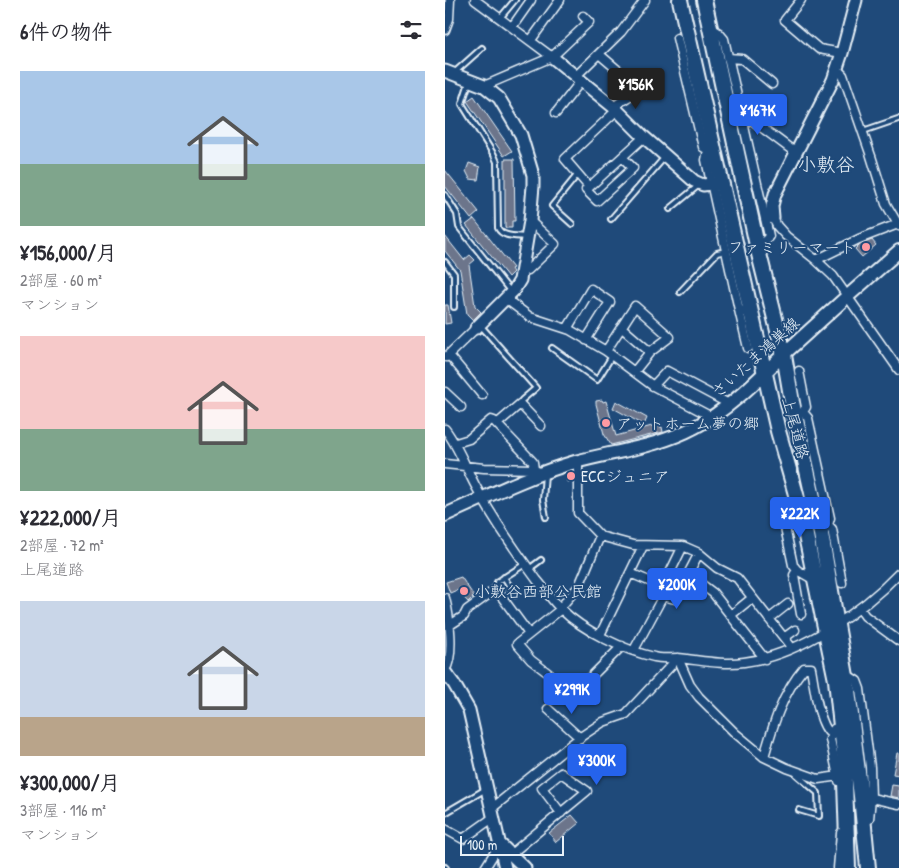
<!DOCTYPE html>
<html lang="ja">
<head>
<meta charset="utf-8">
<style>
  :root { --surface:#fff; --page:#f2f2f3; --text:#2b2b33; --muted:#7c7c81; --accent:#2563eb }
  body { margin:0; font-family:"Patrick Hand","Klee One",sans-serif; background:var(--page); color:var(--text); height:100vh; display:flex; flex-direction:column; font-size:19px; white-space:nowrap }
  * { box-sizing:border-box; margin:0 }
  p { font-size:16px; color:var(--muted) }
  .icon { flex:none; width:28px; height:28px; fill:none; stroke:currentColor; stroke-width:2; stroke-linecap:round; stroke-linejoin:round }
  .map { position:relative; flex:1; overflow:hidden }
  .drawer { display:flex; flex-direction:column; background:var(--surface); width:445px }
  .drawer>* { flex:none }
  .scale { position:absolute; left:15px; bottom:12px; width:104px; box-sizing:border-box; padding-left:5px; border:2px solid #e8f1f8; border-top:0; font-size:14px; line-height:18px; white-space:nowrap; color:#e8f1f8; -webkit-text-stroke:4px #1f4a7a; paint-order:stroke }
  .price { position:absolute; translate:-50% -42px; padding:0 11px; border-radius:5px; background:var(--accent); color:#fff; font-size:16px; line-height:32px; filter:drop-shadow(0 1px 2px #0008) }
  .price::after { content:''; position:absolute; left:50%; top:30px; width:15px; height:11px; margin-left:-8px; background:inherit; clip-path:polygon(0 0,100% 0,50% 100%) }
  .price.selected { background:#222; color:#fff }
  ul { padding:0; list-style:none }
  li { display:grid; align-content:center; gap:10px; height:265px; padding:0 20px }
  li span { display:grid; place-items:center; height:155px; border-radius:0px; color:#555 }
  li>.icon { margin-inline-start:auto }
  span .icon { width:90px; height:90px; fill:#fffc; stroke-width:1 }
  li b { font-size:21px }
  h2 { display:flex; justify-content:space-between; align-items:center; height:60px; padding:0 20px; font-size:21px }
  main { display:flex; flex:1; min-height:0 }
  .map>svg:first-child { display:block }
</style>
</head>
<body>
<main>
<section class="drawer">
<h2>6件の物件<svg class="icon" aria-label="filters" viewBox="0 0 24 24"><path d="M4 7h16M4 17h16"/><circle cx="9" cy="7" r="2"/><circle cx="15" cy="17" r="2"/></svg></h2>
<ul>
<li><span style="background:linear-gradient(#a9c7e8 60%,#7fa58c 0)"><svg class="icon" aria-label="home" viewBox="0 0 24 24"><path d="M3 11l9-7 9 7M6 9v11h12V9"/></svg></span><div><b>¥156,000/月</b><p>2部屋 · 60 m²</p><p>マンション</p></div></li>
<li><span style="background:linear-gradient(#f6c9c9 60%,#7fa58c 0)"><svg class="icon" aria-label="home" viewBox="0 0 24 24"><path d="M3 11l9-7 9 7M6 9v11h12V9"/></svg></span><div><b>¥222,000/月</b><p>2部屋 · 72 m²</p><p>上尾道路</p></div></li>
<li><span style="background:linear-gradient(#c9d6e8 75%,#b9a48a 0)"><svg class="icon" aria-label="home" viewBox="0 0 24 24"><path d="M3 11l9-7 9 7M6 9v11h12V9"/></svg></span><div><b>¥300,000/月</b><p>3部屋 · 116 m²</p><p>マンション</p></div></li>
</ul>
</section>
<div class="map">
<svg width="454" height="868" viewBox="0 0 454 868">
  <rect width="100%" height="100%" fill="#1f4a7a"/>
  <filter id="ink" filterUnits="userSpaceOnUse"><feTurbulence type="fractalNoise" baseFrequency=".02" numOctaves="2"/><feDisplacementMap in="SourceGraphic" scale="10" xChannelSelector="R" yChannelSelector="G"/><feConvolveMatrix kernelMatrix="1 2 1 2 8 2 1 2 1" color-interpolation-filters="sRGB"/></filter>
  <g filter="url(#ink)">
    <!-- building -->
    <path fill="#6c758b" stroke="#e8f1f8" d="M29,96L67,151L59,156L22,101Z
      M60,159H69L70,221H67V228H60Z
      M24,163L35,167L33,180L25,179L21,171Z
      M0,170L34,212L26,219L0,186Z
      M29,219L68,268L66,269L68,272L63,277L21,225Z
      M0,236L19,260L25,255L30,260L24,265L30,306L36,312L28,320L22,314L15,270L0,251Z
      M427,240L431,245L417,257L410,249L414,245Z
      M0,305H3L6,323L0,324Z
      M157,400L158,402L161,401L171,436L214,424L215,427H217L218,432L166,445L159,434L151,404V401Z
      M171,401L202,418L199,425L168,408Z
      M127,471V481L122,482L121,473Z
      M16,577L29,596L23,602L12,590L5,593L1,582Z
      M452,753H454V775L448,774Z
      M447,785L454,786V798L445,796Z
      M127,815L134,823L111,842L104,833Z"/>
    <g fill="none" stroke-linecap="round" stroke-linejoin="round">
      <defs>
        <path id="lane" d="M55,18L70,0
          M9,73L37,48
          M24,82L17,104L49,155L52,162L53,228C57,237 71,236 80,237
          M418,131L453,119
          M0,195L12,214L14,227L65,291
          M225,209L254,185
          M166,219L219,158
          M127,224L107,206L133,174
          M0,262L9,274V307
          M235,292L272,253L281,251
          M35,325L91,388L77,400
          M107,348L152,380L167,356
          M100,474L98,500L101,517
          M84,569L96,560
          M59,577L70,595
          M51,589L52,582L80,564
          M351,774L373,793L374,816L354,810
          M0,813L41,789
          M0,867L1,868"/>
        <path id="street" d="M30,0L107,57
          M356,0L340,20L374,49L397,53
          M67,27L86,0
          M266,28L274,33L279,39L324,236L313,250
          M0,30L4,19L5,0
          M232,38L258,147L263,150
          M86,40L115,0
          M154,54L195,89L168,107
          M283,58L297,59L327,84
          M392,69L398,75L426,156L441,204L454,226
          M131,76L176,32L200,0
          M39,86L107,57L144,22L138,16
          M111,113L136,81
          M298,118H304L351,153
          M268,145L263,150L261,160L294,310L306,312
          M177,157L188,168L152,201L141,190L199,137
          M144,187L120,159L172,110
          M324,218H328L332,226L341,236L371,260L388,276L454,370
          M371,260L414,239L453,224
          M77,269L83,270L110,244L85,221
          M61,299L85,317L125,330L161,351L208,386L267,417
          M294,310L303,348
          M176,327L205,352
          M122,329L146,289L165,302L141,340
          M161,351L190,306L225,337L205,352L189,372
          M4,355L37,395
          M1,357L31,328
          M354,371L361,407L358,412L363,418L385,518L382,528L376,534
          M208,386L222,371L284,404
          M0,392L16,407
          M52,424L75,404L96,426
          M0,429C13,446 20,466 30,485C48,519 69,549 92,580C100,589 107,601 116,609C138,631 179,650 209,657C216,659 224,658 232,658C255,660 276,665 299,662C353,656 418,611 454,573
          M11,443L24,439L46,420L49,421L88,462L89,469
          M133,461V513L155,536L188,545L238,546L254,553L272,568L292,578L347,648
          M0,464L39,468L89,469L92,471
          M350,495L338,518L348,565L352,570L371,581
          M383,525L387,529L397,583
          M352,570L349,575L356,614
          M185,573L218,587L238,546
          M243,574L268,593L320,659
          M0,598C4,614 10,656 0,670
          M115,608L134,586L155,536
          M116,609L72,644L86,660L120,686L138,685L177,646
          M415,609L420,616L454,641
          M286,615L307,598
          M324,619L343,604
          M5,625L19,616L22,610L51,589L84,634
          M155,635L198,546
          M339,638L350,630
          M189,650L218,596L230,599L254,553
          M401,674L412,681L415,689L425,767L426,798L424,819
          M103,709L135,738
          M389,729L385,739L394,781
          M319,757C328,725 337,694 359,668H366C369,683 373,725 386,734
          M426,798L454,804
          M46,809L134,738L158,722L181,714L233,658L245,685L254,697L290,733L319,757L342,768L373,779L394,776
          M0,829L18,839L49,817
          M66,854L142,791L116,773L97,788L116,813
          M40,868L55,844
          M393,868L396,833"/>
        <path id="secondary" d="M107,57L172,110L199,137L249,181L258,185L266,184
          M0,71L39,86L54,98L76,135L88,175V186L85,221L75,280L69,290L31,328
          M328,218L327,206L330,194L388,80L397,53L411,0
          M0,672L9,684L24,710L60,868
          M55,844L80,868"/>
        <path id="primary" d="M0,515C43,496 85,475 130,462C171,451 213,447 250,427C285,409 313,379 341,352C378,318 416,284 454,251"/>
        <path id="highway" d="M235,0L333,431L356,512L391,680L399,754L403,868
          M259,0L313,250L339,355L347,402L376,534L402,682L416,796L423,868"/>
      </defs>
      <!-- lane casing -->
      <use href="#lane" stroke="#e8f1f8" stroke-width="8"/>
      <!-- street casing -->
      <use href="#street" stroke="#e8f1f8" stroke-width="11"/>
      <!-- secondary casing -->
      <use href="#secondary" stroke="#e8f1f8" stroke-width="15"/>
      <!-- primary casing -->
      <use href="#primary" stroke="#e8f1f8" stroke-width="16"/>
      <!-- highway casing -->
      <use href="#highway" stroke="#e8f1f8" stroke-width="18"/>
      <!-- lane -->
      <use href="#lane" stroke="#1f4a7a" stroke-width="4"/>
      <!-- street -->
      <use href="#street" stroke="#1f4a7a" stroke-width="8"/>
      <!-- secondary -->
      <use href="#secondary" stroke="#1f4a7a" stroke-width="11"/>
      <!-- primary -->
      <use href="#primary" stroke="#1f4a7a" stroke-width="12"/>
      <!-- highway -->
      <use href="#highway" stroke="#1f4a7a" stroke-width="14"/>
    </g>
  </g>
  <!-- markers -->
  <g fill="#ff9aa2" stroke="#1f4a7a" stroke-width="2">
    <circle cx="421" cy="247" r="5"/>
    <circle cx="161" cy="423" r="5"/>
    <circle cx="126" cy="476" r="5"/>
    <circle cx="19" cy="591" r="5"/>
  </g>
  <g text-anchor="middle" stroke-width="4" stroke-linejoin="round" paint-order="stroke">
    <!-- poi labels -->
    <g font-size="16" fill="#e8f1f8" stroke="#1f4a7a" text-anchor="start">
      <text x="411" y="253" text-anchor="end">ファミリーマート</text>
      <text x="171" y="429">アットホーム夢の郷</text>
      <text x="136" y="482">ECCジュニア</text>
      <text x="29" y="597">小敷谷西部公民館</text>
    </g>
    <!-- street labels -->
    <g font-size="16" fill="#e8f1f8" stroke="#1f4a7a">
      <text transform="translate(310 357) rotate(-42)" y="6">さいたま鴻巣線</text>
      <text transform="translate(351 428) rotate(75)" y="6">上尾道路</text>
    </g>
    <!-- quarter labels -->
    <g font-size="19" fill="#e8f1f8" stroke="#1f4a7a">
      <text x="381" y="171">小敷谷</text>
    </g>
  </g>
</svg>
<div class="scale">100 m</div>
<b class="price selected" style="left:191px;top:110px">¥156K</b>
<b class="price" style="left:313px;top:136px">¥167K</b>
<b class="price" style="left:355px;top:539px">¥222K</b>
<b class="price" style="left:232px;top:610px">¥200K</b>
<b class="price" style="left:127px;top:715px">¥299K</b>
<b class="price" style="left:152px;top:786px">¥300K</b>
</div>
</main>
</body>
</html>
